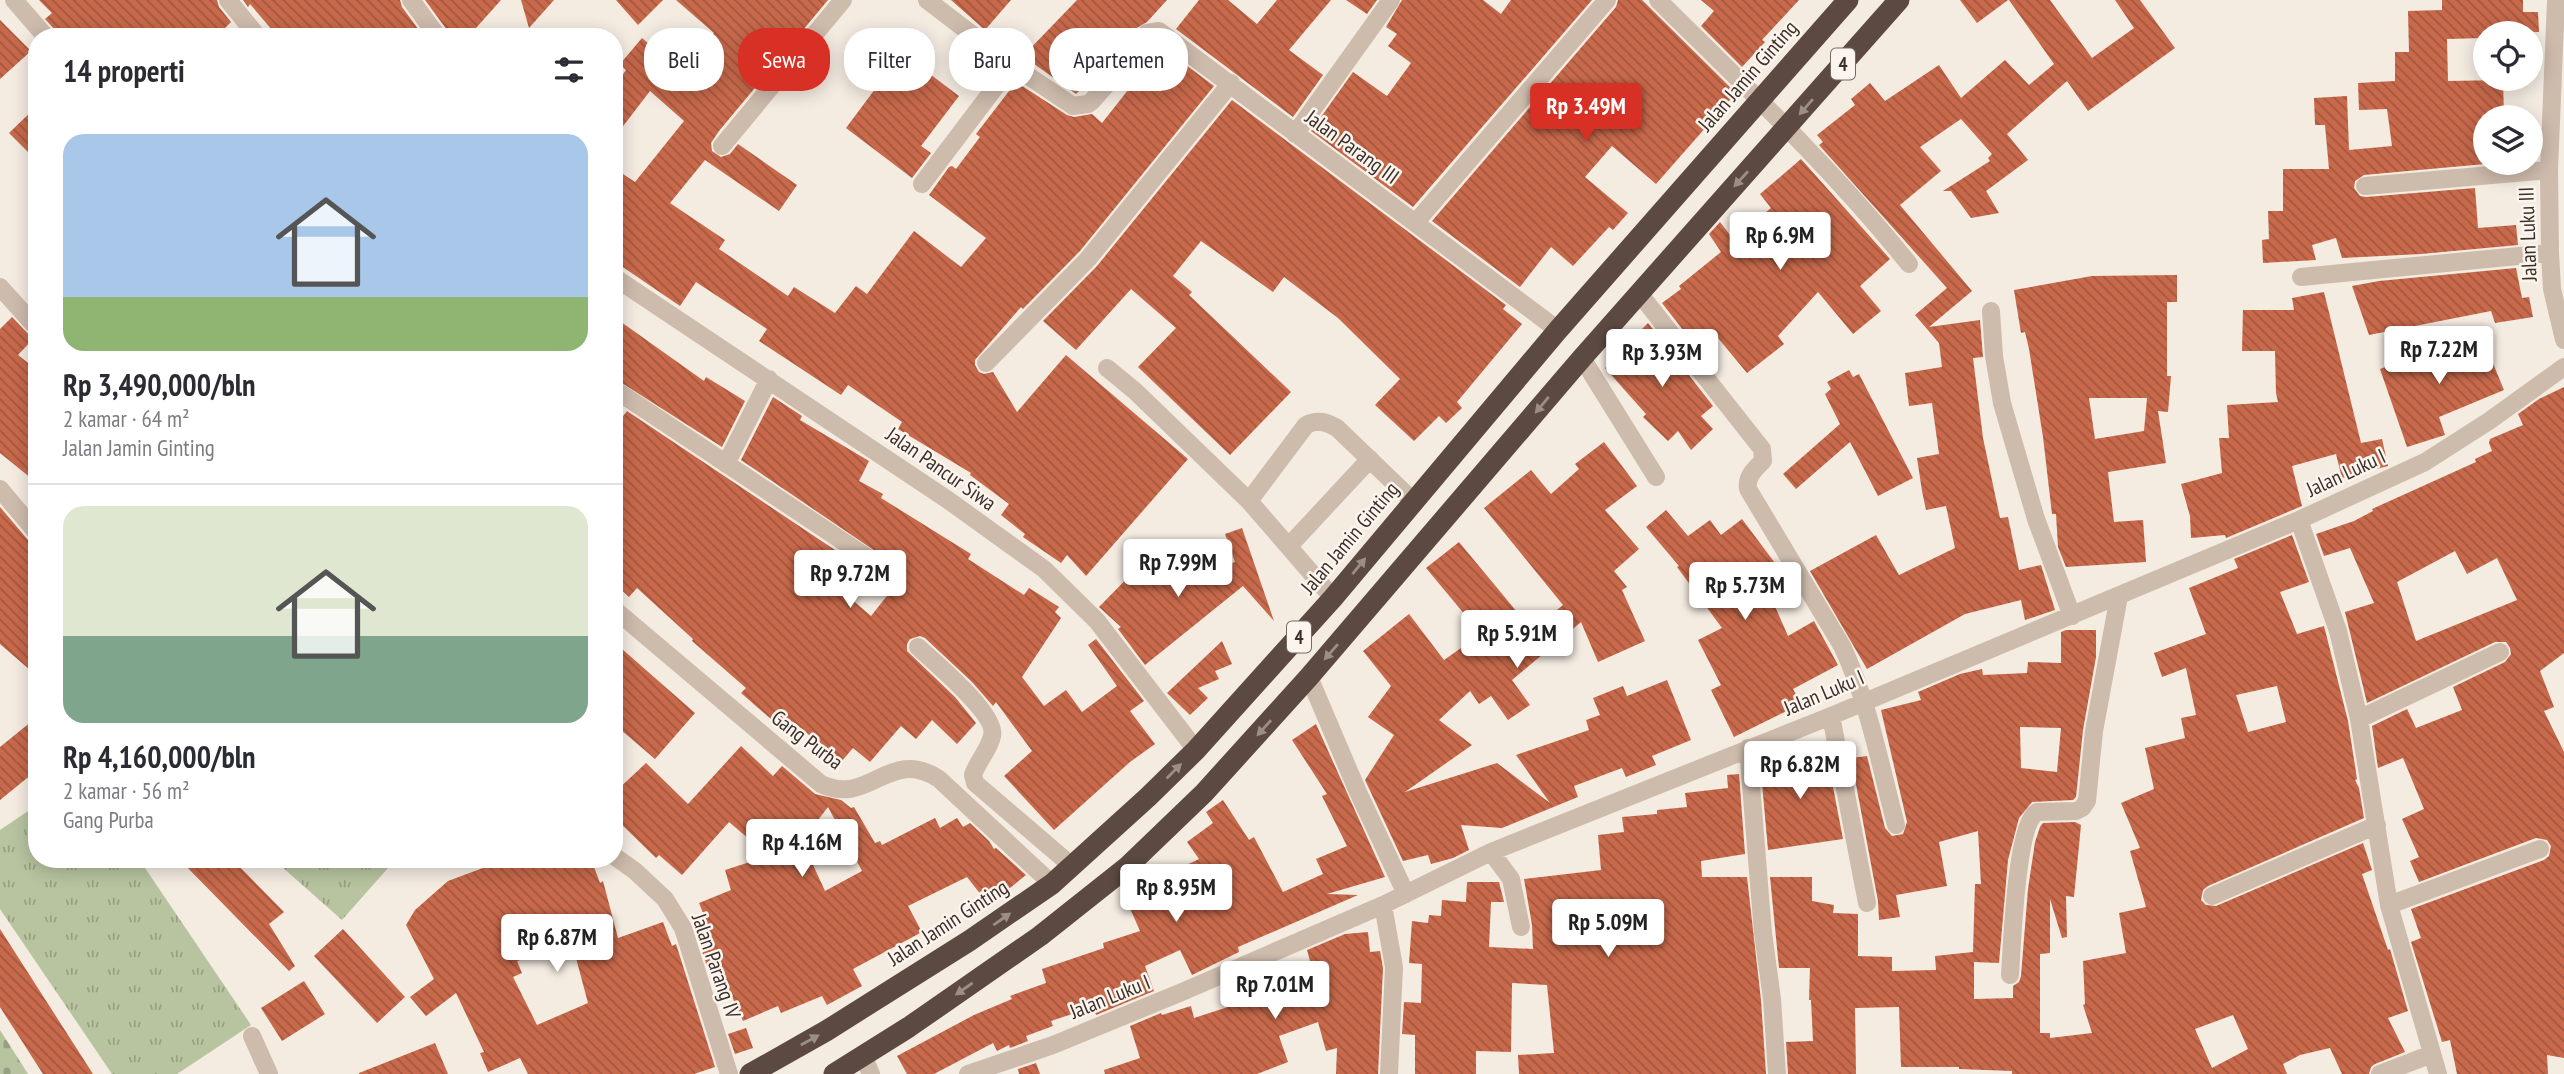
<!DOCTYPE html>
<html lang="id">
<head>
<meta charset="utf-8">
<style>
  :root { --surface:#fff; --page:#f7f7f7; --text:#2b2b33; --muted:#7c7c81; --line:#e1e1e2; --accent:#d93025 }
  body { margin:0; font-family:"PT Sans Narrow",sans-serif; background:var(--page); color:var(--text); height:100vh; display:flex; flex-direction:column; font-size:26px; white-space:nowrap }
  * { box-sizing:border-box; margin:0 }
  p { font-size:23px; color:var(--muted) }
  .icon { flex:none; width:38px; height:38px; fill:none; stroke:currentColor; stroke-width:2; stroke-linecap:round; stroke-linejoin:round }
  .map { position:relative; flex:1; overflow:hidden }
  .panel { position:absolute; left:28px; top:28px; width:595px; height:840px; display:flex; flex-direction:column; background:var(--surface); border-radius:28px; box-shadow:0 4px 18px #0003 }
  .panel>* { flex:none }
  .guide { position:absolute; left:644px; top:28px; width:665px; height:63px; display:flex; gap:14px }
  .fabs { position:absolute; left:2473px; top:21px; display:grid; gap:14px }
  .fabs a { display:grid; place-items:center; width:70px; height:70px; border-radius:50%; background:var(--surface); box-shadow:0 4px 18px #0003; font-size:35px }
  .price { position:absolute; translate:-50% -60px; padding:0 16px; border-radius:7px; background:#fff; color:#222; font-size:23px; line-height:46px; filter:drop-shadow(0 2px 4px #0008) }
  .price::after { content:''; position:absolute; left:50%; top:42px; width:21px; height:16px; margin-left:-10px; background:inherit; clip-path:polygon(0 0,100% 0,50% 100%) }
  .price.current { background:var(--accent); color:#fff }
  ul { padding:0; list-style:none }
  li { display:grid; align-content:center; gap:14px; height:371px; padding:0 35px }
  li+li { border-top:2px solid var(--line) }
  li span { display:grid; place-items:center; height:217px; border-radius:21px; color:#555 }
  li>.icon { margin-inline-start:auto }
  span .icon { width:126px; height:126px; fill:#fffc; stroke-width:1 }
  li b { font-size:30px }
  h2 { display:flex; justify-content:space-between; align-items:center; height:84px; padding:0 35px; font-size:30px }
  .tag { padding:0 24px; border-radius:28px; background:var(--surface); box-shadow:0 4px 18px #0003; font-size:24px; line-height:63px }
  .tag.current { background:var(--accent); color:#fff }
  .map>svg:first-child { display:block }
</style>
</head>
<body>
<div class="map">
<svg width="2564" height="1074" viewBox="0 0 2564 1074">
  <defs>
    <pattern id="grass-tufts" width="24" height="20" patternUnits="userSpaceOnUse" patternTransform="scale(1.75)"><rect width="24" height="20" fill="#b8c4a0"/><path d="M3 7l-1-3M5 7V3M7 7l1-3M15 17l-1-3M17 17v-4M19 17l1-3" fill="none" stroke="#97a083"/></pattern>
    <pattern id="cemetery-stones" width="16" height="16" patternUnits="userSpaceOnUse" patternTransform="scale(1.75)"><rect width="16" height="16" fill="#b8c4a0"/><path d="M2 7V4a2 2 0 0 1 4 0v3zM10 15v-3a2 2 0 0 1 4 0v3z" fill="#97a083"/></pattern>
    <pattern id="building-back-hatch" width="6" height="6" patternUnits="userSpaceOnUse" patternTransform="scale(1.75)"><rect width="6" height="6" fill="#c8694b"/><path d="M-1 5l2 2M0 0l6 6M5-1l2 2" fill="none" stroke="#a4573f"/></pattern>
  </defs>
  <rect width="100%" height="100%" fill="#f4ebe1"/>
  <!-- grass -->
  <path fill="url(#grass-tufts)" d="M37,805V859H139L251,1025L177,1074H112L0,909V830Z
    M273,859H396L342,920Z"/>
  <!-- cemetery -->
  <path fill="url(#cemetery-stones)" d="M0,1030L28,1074H0Z"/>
  <!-- building -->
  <path fill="url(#building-back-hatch)" fill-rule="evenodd" d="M39,0H217L219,7L231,22L216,37H57L55,30L45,19L52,13Z
    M243,0H400L402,7L424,37H278L250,4L248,7Z
    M425,0H501L468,37H449L447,30Z
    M521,0H554L529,28Z
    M616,0H663L638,25Z
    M676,0H828L719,131L711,143L712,151L721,157L730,154L738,144L797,185L779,211L705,160L670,203L725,240L719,249L788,296L794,287L835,313L856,286L867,294L914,231L961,267L986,238L929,195L949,167L952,166L956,169L980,137L976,134L1016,82L1067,115L1074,117L1092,114L1102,123L1162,47L1214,86L1080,251L1023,309L1021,307L975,360V365L979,372L984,374L993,372L1017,412L1066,355L1188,459L1086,576L1067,555L1061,563L1023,537L1025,534L1001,515L1009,504L970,475L971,473L898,429L902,422L848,385L841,395L759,341L767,329L696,282L680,306L614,261V168L635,182L684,121L650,91L614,138V87L626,70L620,64L642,38L678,69L714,33Z
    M951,0H1011L985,30Z
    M1077,0H1167L1147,22L1135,29L1121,48L1076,94L1023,56Z
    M1199,0H1228L1257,24L1277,0H1331L1289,50L1323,75L1293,117L1176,29Z
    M1346,0H1377L1367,14Z
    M1402,0H1483L1501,14L1511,0H1592L1413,207L1311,131L1353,72L1387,96L1411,63L1388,46L1397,34L1386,27Z
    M1618,0H1642L1736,93L1656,184L1612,146L1585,177L1628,213L1613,230L1609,227L1573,266L1551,247L1520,287L1432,221L1616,7Z
    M1701,0H1799L1762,40L1765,42L1742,67L1701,26L1714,11Z
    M1960,0H2008L1977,23Z
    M2009,0H2050L2092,58L2134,28L2115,0H2140L2175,48L2088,111L2067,81L2007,134L2028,160L1986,191L1999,213L1971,218L1951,191H1943L1990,161L1988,158L1992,154L1961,119L1920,147L1941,171L1900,205L1972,291L1929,327L1980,320L1983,357L1973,358L1983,438L2000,518L2008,517L2019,570L2041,565L2055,610L2025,620L2021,600L1965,614L1867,669L1810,571L1876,535L1899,575L1955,548L1946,506L1926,510L1922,491L1917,458L1939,454L1932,403L1909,406L1905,373L1942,367L1939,343L1915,315L1947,288L1819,145L1823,142L1817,135L1855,105L1851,99L1870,83L1885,101L1939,65L1961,98L2005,60L2029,85L2054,64Z
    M2442,0H2523V12H2538L2539,32L2485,33V38L2447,39L2448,81L2503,80L2504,117H2485V164L2364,175L2355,181L2354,188L2360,196L2366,197L2475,188L2478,228L2516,225L2518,245L2421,254L2342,258L2336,238L2312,245L2316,260L2263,263L2262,240L2269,239L2268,211H2283V169H2329L2325,125H2315L2314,98L2347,96L2349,150L2392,146L2387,109L2359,110L2358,83L2395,81V52H2409L2408,11L2442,10Z
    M0,20L31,51L0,79Z
    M902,53L959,96L921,146L931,153L912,178L846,128Z
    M1232,100L1506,305L1503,309L1522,324L1457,402L1462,408L1446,423L1439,416L1414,441L1375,405L1400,379L1338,318L1284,277L1273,292L1201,241L1173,276L1192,292L1189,295L1291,392L1230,455L1138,367L1176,328L1131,289L1076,350L1043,321L1097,266Z
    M37,106V161L9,133Z
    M1801,159L1890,259L1860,286L1881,311L1853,334L1818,292L1778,336L1784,344L1747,373L1718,338L1701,353L1662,303L1681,289L1679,286L1721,252L1709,234L1720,222L1733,239L1771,208L1760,194Z
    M2516,268L2522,298L2529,297L2533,317L2495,323L2491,311L2369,335L2352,286L2379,281Z
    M2177,275V302H2167V376H2171L2168,412L2158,411L2166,463L2108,472L2114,522L2143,520L2146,562L2066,567L2058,547L2056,514H2052L2043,437L2029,349L2025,332L2021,333L2014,290L2092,276ZM2089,398H2147L2144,431L2095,439Z
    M2324,292L2361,443L2382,439L2388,466L2342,478L2336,454L2292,466L2302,506L2226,538L2225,535L2191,538L2190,516L2181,484L2222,473L2219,438H2229L2227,405L2278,402L2276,393L2275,351H2242L2243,310H2294L2292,298Z
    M12,317L33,339L18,355L37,370V483L0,453V329Z
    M614,317L704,381L706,377L745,401L722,447L614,378Z
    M1648,323L1713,406L1701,416L1713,429L1691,450L1678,431L1668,441L1643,417L1646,414L1605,368L1643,335L1640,331Z
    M2480,332L2504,390L2439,417L2445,435L2407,447L2380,369Z
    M1849,370L1853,377L1859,374L1913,478L1878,496L1850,442L1796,489L1783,474L1840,424L1825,394L1831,389L1827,382Z
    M2564,387V653L2540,671L2554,707L2544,711L2564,752V1058L2547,1055L2548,1074H2457L2450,1040L2442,1042L2411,942L2421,938L2411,909L2544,860L2549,856L2551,846L2547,840L2536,838L2419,882L2410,861L2419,857L2402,819L2424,809L2403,758L2378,768L2372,726L2407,709L2416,728L2462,710L2453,687L2505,662L2511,654L2510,648L2506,642H2495L2367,703L2345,612L2374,603L2350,548L2324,556L2316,534L2354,521L2373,511L2372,509L2476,462L2475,459L2492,451L2489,443L2490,439L2523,425L2518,414L2539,399ZM2455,551L2467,574L2497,558L2517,600L2416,641L2397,582Z
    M773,397L802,416L800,420L869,461L859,481L883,494L881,498L971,554L968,559L1024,595L1029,588L1059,607L1055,612L1061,618L1022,677L1044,706L1066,690L1082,712L1117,686L1088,645L1096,639L1144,701L1130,711L1155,744L1130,762L1054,830L1004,776L1032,751L996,702L993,706L972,682L925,638L920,636L910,639L907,644V651L955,697L976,723L957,744L932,720L916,739L901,726L870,762L853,748L841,762L795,723L787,733L741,693L746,688L692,641L693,639L637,588L629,597L614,583V428L627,411L838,552L822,574L871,616L906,572L741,460Z
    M1604,442L1637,486L1605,510L1639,549L1614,571L1627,587L1622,590L1645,641L1598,662L1581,622L1512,680L1530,705L1508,720L1491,696L1479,704L1470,691L1439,720L1472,745L1405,792L1497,763L1550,803L1516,755L1589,730L1586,720L1600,715L1593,698L1623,686L1627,696L1667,680L1691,740L1652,756L1656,765L1626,777L1622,768L1574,786L1578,797L1502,828L1461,825L1469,850L1453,858L1431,864L1428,855L1403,861L1365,780L1394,735L1368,717L1391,686L1363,651L1409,614L1444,660L1481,634L1426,568L1459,542L1532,630L1563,605L1484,508L1531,470L1551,494L1579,469L1575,464Z
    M0,507L28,540L37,544V676L0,644Z
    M1666,510L1688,536L1710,520L1721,535L1742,519L1793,587L1773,602L1788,636L1814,621L1838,665L1793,689L1801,704L1734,737L1711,690L1721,685L1698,640L1722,628L1677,567L1679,566L1646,527Z
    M1242,528L1274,621L1243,586L1145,665L1118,629L1121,627L1099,607L1152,553L1180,584L1235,562L1225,534Z
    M2292,535L2309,582L2280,592L2297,634L2324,626L2348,721L2357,779L2355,780L2359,788L2364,818L2208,886L2203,890L2201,900L2206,905L2216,906L2363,843L2372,870L2362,874L2388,950L2390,949L2408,1011L2388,1018L2405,1052L2375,1064L2371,1067L2369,1074H2342L2330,1048L2300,1055L2283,1064L2287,1074H2012V1071L1959,1069V1067H1901L1899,1007L1855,1008L1856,1074H1788L1786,1042L1813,1041L1811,1000H1809L1810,968H1779L1770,877H1812V901L1834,905L1833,913L1858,914V956L1892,957V971L1936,970L1935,956L1973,952L1975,884H1981L1978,831L1939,842L1947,886L1896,895L1900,917L1879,920L1878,901L1851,758L1867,756L1885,828L1892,836L1903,834L1907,822L1881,710L1921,700L1918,692L1960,674L1982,669L1983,675L2027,673L2028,662L2061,663V632L2066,630H2096V657L2083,730L2076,797L2073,800L2032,802L2019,818L2008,860L1999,963L1974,962V999L2013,998V986L2019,982L2021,976L2028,889L2035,842L2040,827L2043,823L2075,822L2081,825L2074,897L2066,896L2067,937L2062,938L2050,899V953L2040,954V1033H2050V1038L2092,1033L2083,1005L2085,1004L2083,961L2126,953L2119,913L2146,907L2130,851L2140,848L2121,803L2154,789L2145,748L2185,738L2181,718L2196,715L2186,668L2162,677L2154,653L2206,634L2189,588L2238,568L2234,559ZM2277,686L2286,722L2248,732L2236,695ZM2020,727L2061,728L2057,772L2021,768ZM2233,1015L2248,1049L2212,1068L2195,1029Z
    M1222,641L1232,664L1215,671L1219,679L1198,688L1208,698L1190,715L1167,693Z
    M614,642L695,713L655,759L614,724Z
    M37,717V770L0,800V747Z
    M1316,724L1385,877L1327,894L1358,895L1238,947L1239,952L1192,975L1180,950L1145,966L1154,991L1096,1015L1093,1007L1051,1021L1053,1026L1026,1036L1028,1041L1010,1048L1009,1045L997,1051L993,1043L934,1074H907L897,1056L974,1015L1012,999L1010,996L1046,983L1042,969L1104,948L1103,943L1140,931L1129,906L1152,896L1147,884L1199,859L1187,842L1213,823L1206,812L1223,800L1249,840L1254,837L1283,892L1323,874L1316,859L1347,846L1322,796L1327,794L1292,740Z
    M1818,744L1823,761H1828L1843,839L1768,850L1761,772L1780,770L1776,756Z
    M741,746L773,776L782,766L815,794L841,800L851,808L854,807L875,843L880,841L882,845L935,818L940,828L957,818L963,827L970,823L989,841L994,849L996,848L1026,875L989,905L967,877L908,906L922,932L853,969L862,986L827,1005L822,996L781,1013L778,1006L743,1021L720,970L710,975L697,936L710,930L699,903L731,890L725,870L769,856L729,822L682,875L659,855L656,858L614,817V793L646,763L688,804ZM828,807L862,871L825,891L802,841Z
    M1739,774L1745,854L1701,861L1702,877H1747L1761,1000L1766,1074H1519L1518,1055L1554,1053L1547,985L1512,983L1511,1052L1476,1051V1074H1415V1035L1402,1034L1404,1002L1421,1003L1422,964L1409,963L1412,921L1428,923L1429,915L1441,916L1442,900L1466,902L1467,882H1499L1504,902H1491L1489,947L1533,949L1532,925L1524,879L1601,870L1598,835L1624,832L1622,817L1657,814V810L1687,807L1685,793L1728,788L1727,775Z
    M179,859H232L284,912L269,924L295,966L289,971Z
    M507,859H591L600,883L603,881L618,938L663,922L672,946L676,944L715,1067L694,1074H528L520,1058L488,1072L480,1053L484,1052L456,993L426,1016L410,997L434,979L406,925L415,910L448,881ZM572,943L588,1003L537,1025L513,977L522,973L517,961Z
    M0,929L93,1074H43L0,1007Z
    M343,929L405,997L377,1023L314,956Z
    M1368,932L1370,952L1380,951L1383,968L1378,1074H1336L1337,1048L1326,1051L1318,1022L1279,1036L1288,1062L1257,1074H1105L1104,1070L1140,1058L1130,1026L1161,1013L1162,1015L1191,1006L1194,1018L1231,1006L1230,1004L1263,992L1314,976L1307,950L1345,934Z
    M304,981L325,1014L282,1041L261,1008Z
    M746,1028L753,1048L735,1054L728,1034Z
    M435,1043L448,1074H359V1073Z
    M1036,1063L1040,1074H1019L1018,1069Z"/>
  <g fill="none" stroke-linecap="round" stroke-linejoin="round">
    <!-- minor -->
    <path stroke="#cdbbac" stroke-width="18" d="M14,0L46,37
      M228,0L258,37
      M411,0L438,37
      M927,0L1012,65L1073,106L1088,104L1092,101L1122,67L1143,37L1147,33L1159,31L1558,330
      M1658,0C1745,86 1833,169 1909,264
      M2556,0L2549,170L2550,253L2552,289L2564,340
      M1295,134L1391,0
      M722,146L843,0
      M922,184L1012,65
      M2365,186L2549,170
      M1416,222L1607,0
      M614,277L948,500L1044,569L1097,621L1196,750
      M2301,277L2550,253
      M0,287L37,328
      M1639,293L1762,449L1763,461C1755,469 1746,476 1748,489L1842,646C1869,703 1880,765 1896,825
      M1991,311L1994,356L2002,403L2036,519L2072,616
      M1582,358L1656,477
      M986,363L1088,259L1231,83
      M1107,368L1135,391L1249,501L1333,598
      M614,389L868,558
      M726,464L769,379
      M0,489L37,533
      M1249,501L1306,425C1318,419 1326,422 1337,428L1413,501
      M2299,520L2338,631L2359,719L2389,905L2438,1074
      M1289,546L1370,459
      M614,609L821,784C870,807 889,746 939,779L1052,884
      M918,647C934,662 998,715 992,736C989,750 977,762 973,775L975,783L1072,866
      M1309,677L1358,792L1406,894
      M1831,716L1867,903
      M2359,719L2500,652
      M1748,748L1763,933L1772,999L1777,1074
      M1491,852L1511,879L1521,927
      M614,856L635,871L665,899L683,928L729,1074
      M2212,896L2377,825
      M1383,905L1394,967L1389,1074
      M2389,905L2540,849
      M2010,975C2012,946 2016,825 2037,812L2076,811L2082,808L2087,801L2094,731L2119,596
      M252,1036L269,1074
      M863,1056L871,1074
      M968,1074L1053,1045L1182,992L1383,905L1491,852L1831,716L2299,520L2425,462L2489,421L2564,367
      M2380,1074L2432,1054"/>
    <!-- highway -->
    <path stroke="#5c4a42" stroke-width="21" d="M750,1074L826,1031L969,941L1052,884L1148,797L1196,750L1333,598L1558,330L1848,0
      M834,1074L909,1027L1040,936L1127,867L1204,793L1309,677L1582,358L1899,0"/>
  </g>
  <!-- one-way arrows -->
  <defs><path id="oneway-solid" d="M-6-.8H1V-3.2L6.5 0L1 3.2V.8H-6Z" transform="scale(1.75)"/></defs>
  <g fill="#9c8e87">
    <use href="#oneway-solid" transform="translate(1806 107) rotate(131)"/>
    <use href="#oneway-solid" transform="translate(1741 179) rotate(132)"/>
    <use href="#oneway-solid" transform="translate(1542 405) rotate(130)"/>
    <use href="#oneway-solid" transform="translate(1359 566) rotate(-51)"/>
    <use href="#oneway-solid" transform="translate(1331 652) rotate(131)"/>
    <use href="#oneway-solid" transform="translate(1264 728) rotate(132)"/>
    <use href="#oneway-solid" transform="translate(1174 771) rotate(-45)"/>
    <use href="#oneway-solid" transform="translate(1002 919) rotate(-35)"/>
    <use href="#oneway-solid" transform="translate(964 989) rotate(145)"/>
    <use href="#oneway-solid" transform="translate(810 1040) rotate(-29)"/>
  </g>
  <g text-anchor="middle" stroke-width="5" stroke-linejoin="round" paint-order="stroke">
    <!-- shield labels -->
    <g fill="#fbf5ee" stroke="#756b66" stroke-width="2">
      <rect x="1831" y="48.5" width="24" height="31" rx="5"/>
      <rect x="1287" y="621.5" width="24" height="31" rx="5"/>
    </g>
    <g font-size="19" font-weight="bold" fill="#3b302b">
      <text x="1843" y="71">4</text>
      <text x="1299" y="644">4</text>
    </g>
    <!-- street labels -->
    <g font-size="21" fill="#3b302b" stroke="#fbf5ee">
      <text transform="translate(1748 76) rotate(-49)" y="7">Jalan Jamin Ginting</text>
      <text transform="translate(1352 147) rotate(36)" y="7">Jalan Parang III</text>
      <text transform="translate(2528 234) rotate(-92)" y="7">Jalan Luku III</text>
      <text transform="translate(941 469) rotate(35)" y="7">Jalan Pancur Siwa</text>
      <text transform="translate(2346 473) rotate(-25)" y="7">Jalan Luku I</text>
      <text transform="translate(1350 538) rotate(-50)" y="7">Jalan Jamin Ginting</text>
      <text transform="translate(1824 693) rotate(-23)" y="7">Jalan Luku I</text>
      <text transform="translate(807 740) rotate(37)" y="7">Gang Purba</text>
      <text transform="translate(948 923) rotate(-33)" y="7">Jalan Jamin Ginting</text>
      <text transform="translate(716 966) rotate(71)" y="7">Jalan Parang IV</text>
      <text transform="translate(1110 997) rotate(-22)" y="7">Jalan Luku I</text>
    </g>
  </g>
</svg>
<div class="fabs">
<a><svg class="icon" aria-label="locate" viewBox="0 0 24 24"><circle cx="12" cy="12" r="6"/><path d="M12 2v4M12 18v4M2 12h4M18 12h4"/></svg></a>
<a><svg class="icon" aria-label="layers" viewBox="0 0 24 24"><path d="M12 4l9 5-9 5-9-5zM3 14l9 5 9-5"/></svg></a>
</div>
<b class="price current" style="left:1586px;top:143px">Rp 3.49M</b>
<b class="price" style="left:1780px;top:272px">Rp 6.9M</b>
<b class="price" style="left:2439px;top:386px">Rp 7.22M</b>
<b class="price" style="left:1662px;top:389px">Rp 3.93M</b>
<b class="price" style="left:1178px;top:599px">Rp 7.99M</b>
<b class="price" style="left:850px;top:610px">Rp 9.72M</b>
<b class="price" style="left:1745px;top:622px">Rp 5.73M</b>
<b class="price" style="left:1517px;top:670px">Rp 5.91M</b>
<b class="price" style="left:1800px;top:801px">Rp 6.82M</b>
<b class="price" style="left:802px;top:879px">Rp 4.16M</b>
<b class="price" style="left:1176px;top:924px">Rp 8.95M</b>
<b class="price" style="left:1608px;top:959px">Rp 5.09M</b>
<b class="price" style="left:557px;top:974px">Rp 6.87M</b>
<b class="price" style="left:1275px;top:1021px">Rp 7.01M</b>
<div class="guide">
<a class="tag">Beli</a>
<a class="tag current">Sewa</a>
<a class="tag">Filter</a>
<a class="tag">Baru</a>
<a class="tag">Apartemen</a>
</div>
<section class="panel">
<h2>14 properti<svg class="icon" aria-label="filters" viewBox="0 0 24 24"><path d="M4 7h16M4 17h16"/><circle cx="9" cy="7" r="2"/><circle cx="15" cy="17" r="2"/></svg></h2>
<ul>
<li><span style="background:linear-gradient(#a9c7e8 75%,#8fb573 0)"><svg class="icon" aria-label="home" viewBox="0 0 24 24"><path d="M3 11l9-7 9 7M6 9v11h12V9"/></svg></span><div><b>Rp 3,490,000/bln</b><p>2 kamar · 64 m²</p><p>Jalan Jamin Ginting</p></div></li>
<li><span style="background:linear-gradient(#dfe7d0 60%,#7fa58c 0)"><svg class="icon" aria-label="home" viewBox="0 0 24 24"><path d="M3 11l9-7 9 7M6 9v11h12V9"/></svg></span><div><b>Rp 4,160,000/bln</b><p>2 kamar · 56 m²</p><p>Gang Purba</p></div></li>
</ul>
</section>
</div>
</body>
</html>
